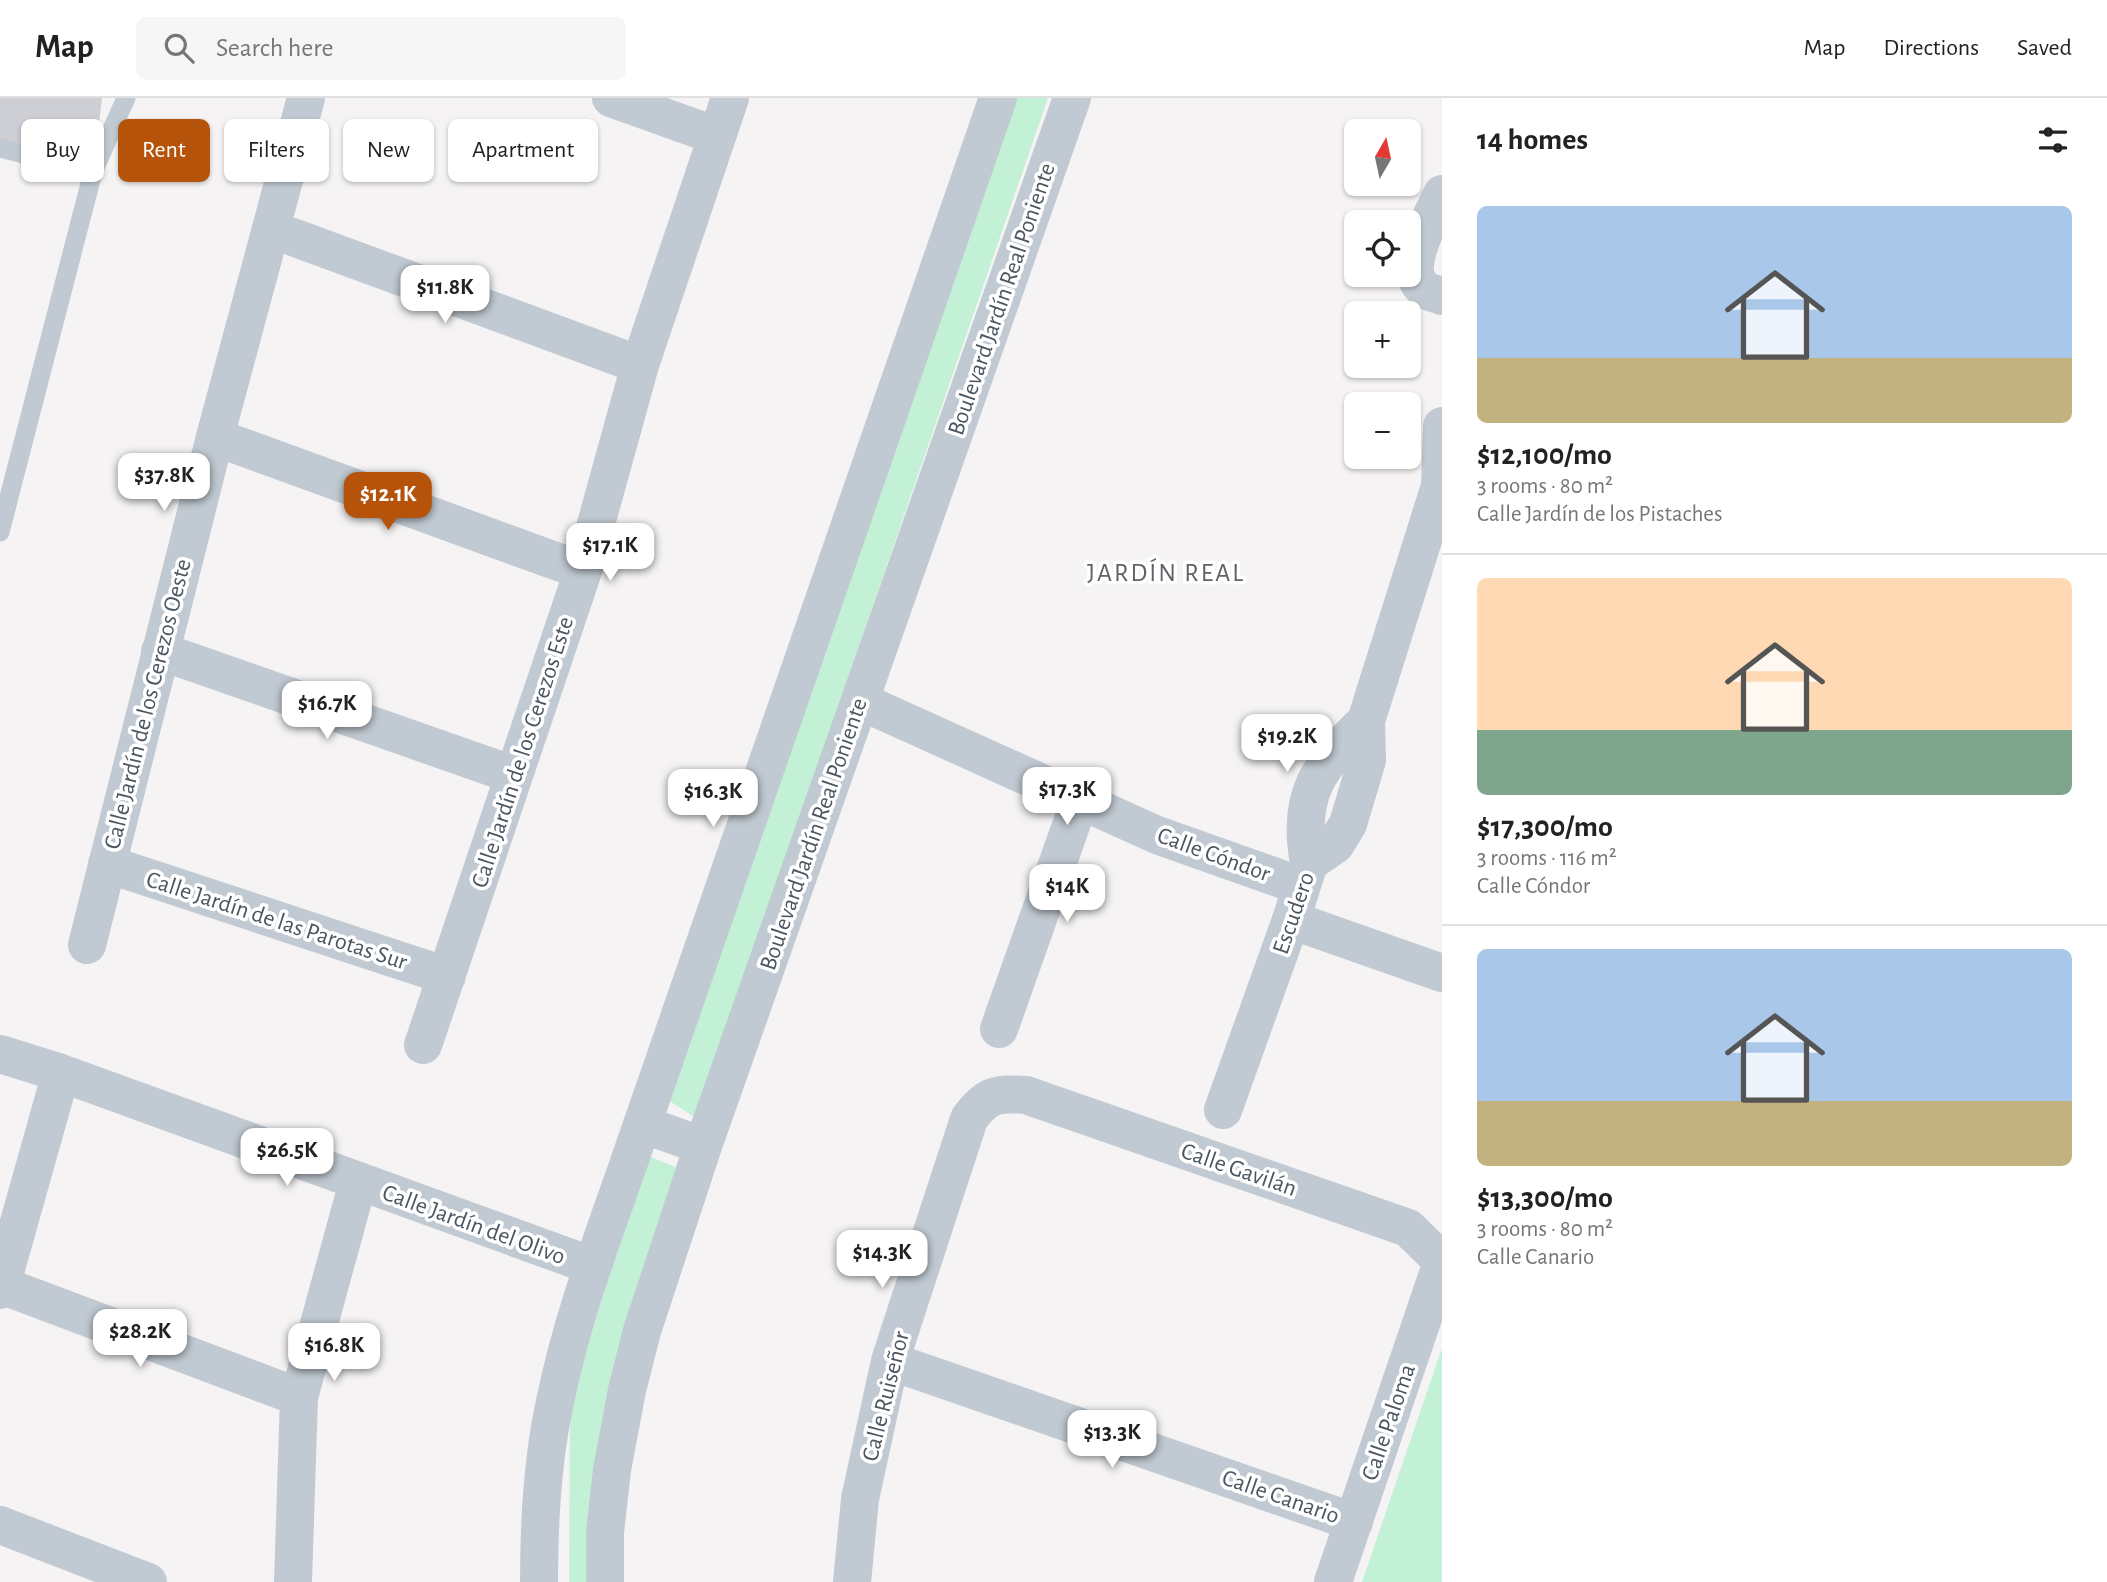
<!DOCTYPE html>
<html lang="en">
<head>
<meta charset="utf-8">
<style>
  :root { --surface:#fff; --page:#f6f6f6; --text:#222; --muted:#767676; --line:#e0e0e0; --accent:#b45309 }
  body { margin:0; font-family:"Alegreya Sans",sans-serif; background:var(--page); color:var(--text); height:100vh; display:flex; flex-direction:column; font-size:26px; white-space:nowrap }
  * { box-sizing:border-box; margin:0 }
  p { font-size:23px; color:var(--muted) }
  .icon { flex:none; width:38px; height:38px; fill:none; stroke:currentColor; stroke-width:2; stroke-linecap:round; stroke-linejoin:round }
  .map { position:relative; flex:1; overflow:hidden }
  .side { display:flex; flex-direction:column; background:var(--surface); width:665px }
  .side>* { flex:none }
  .top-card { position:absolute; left:21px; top:21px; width:665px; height:63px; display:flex; gap:14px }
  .needle { width:46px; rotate:9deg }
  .tools { position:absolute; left:1344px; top:21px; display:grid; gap:14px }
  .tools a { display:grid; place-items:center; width:77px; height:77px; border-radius:10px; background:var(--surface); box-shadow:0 2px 5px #0004; font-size:35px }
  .price { position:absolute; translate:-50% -60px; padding:0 16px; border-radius:14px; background:#fff; color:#222; font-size:23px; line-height:46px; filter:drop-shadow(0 2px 4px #0008) }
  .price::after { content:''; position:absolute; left:50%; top:42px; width:21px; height:16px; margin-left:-10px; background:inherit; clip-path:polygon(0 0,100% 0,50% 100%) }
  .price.active { background:var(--accent); color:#fff }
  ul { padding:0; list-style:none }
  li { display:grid; align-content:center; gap:14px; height:371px; padding:0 35px }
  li+li { border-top:2px solid var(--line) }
  li span { display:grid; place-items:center; height:217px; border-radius:10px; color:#555 }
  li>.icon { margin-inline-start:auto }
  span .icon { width:126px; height:126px; fill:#fffc; stroke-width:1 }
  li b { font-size:30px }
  h2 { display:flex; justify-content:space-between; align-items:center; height:84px; padding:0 35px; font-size:30px }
  .pill { padding:0 24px; border-radius:10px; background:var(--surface); box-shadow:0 2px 5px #0004; font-size:24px; line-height:63px }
  .pill.active { background:var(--accent); color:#fff }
  header { display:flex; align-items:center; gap:42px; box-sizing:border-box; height:98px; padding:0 35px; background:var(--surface); border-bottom:2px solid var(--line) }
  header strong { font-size:33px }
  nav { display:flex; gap:38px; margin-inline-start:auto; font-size:24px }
  .search { width:490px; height:63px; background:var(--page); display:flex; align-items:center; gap:18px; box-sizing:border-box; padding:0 24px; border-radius:10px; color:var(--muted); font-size:26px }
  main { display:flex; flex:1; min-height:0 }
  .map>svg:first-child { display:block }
</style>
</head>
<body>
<header>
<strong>Map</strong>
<div class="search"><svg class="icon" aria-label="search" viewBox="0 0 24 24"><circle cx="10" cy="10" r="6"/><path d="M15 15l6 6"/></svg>Search here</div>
<nav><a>Map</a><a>Directions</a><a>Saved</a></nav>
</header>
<main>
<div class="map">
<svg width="1442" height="1484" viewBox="0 0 1442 1484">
  <rect width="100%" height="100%" fill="#f5f3f3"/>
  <!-- green -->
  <path fill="#c3f1d5" d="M1007,0H1048L696,1020L668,1002Z
    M646,1057L678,1070L590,1484H569L570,1306Z
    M1442,1250V1484H1362Z"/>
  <!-- building -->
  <path fill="#cdcfd5" d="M0,0H102L93,74L0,51Z"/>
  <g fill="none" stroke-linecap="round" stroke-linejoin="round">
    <!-- service -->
    <path stroke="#c1cad2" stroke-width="19" d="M0,50L93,74L126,0
      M0,434L93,74"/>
    <!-- minor -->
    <path stroke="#c1cad2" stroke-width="38" d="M611,0L717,38
      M1442,96C1432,119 1398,174 1426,192C1430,195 1437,196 1442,198
      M271,131L640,267
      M1442,328L1440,388L1442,386
      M215,339L583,473
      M160,553L514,677
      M860,603L1157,737L1301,788
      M1309,765C1296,696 1319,668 1366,623
      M107,766L447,878
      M1291,822L1442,875
      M87,847L215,339L306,0
      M999,931L1080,702
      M423,947L583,473L640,267L730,0
      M0,956L61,975L593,1168
      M1223,1012L1291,822L1309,765L1335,747L1348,726L1367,662L1366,623L1440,388
      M642,1026L703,1048
      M1,1187L299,1299
      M0,1192L61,975
      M890,1263L1354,1424
      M0,1427L148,1484
      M293,1484L299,1299L358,1084
      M539,1484C539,1424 542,1362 555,1304C571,1224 600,1147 627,1070L998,0
      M605,1484V1434L612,1372L627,1292L642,1233L703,1048L1072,0
      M852,1484L860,1401L890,1263L969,1021C986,997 996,995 1026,997L1408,1130L1442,1163
      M1333,1484L1442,1164"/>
  </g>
  <g text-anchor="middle" stroke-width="7" stroke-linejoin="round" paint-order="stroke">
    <!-- street labels -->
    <g font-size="24" fill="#4a5661" stroke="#fff">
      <text transform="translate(1001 201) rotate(-71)" y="8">Boulevard Jardín Real Poniente</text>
      <text transform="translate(147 606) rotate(-76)" y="8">Calle Jardín de los Cerezos Oeste</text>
      <text transform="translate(522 654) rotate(-72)" y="8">Calle Jardín de los Cerezos Este</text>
      <text transform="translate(813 736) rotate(-71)" y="8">Boulevard Jardín Real Poniente</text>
      <text transform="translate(1214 756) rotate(20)" y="8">Calle Cóndor</text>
      <text transform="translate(1293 815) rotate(-71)" y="8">Escudero</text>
      <text transform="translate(277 822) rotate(18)" y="8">Calle Jardín de las Parotas Sur</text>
      <text transform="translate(1239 1071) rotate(19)" y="8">Calle Gavilán</text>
      <text transform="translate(474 1126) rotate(20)" y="8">Calle Jardín del Olivo</text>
      <text transform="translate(885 1298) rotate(-76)" y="8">Calle Ruiseñor</text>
      <text transform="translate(1388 1324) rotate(-71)" y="8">Calle Paloma</text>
      <text transform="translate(1281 1398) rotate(19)" y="8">Calle Canario</text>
    </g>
    <!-- neighbourhood labels -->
    <g font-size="26" letter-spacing="2" fill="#5f6368" stroke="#fff">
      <text x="1166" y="483">JARDÍN REAL</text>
    </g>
  </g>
</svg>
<div class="tools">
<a><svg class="needle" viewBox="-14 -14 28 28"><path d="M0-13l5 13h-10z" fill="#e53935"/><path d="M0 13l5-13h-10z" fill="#767676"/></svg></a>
<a><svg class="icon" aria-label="locate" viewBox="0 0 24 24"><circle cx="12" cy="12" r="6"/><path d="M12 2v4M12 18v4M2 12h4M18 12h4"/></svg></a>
<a>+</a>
<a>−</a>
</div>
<b class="price" style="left:445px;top:227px">$11.8K</b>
<b class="price" style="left:164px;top:415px">$37.8K</b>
<b class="price active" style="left:388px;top:434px">$12.1K</b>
<b class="price" style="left:610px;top:485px">$17.1K</b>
<b class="price" style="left:327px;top:643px">$16.7K</b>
<b class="price" style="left:1287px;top:676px">$19.2K</b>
<b class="price" style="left:1067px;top:729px">$17.3K</b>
<b class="price" style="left:713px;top:731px">$16.3K</b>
<b class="price" style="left:1067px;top:826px">$14K</b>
<b class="price" style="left:287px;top:1090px">$26.5K</b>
<b class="price" style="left:882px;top:1192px">$14.3K</b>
<b class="price" style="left:140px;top:1271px">$28.2K</b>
<b class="price" style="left:334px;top:1285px">$16.8K</b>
<b class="price" style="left:1112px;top:1372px">$13.3K</b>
<div class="top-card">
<a class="pill">Buy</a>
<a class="pill active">Rent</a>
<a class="pill">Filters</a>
<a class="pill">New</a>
<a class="pill">Apartment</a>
</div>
</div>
<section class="side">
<h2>14 homes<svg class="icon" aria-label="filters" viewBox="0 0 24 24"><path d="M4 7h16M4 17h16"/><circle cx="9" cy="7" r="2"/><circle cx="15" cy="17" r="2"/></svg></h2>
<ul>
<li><span style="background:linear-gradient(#a9c7e8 70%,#c2b280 0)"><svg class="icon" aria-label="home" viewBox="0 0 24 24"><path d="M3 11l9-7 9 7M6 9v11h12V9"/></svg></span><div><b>$12,100/mo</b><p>3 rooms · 80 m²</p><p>Calle Jardín de los Pistaches</p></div></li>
<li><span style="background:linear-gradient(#ffd9b3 70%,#7fa58c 0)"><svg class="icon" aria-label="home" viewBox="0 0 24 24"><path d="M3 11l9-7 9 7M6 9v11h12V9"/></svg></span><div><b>$17,300/mo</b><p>3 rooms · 116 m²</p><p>Calle Cóndor</p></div></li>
<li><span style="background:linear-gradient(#a9c7e8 70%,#c2b280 0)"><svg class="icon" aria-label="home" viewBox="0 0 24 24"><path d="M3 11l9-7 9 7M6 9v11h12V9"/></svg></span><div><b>$13,300/mo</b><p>3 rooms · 80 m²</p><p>Calle Canario</p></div></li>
</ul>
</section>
</main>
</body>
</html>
